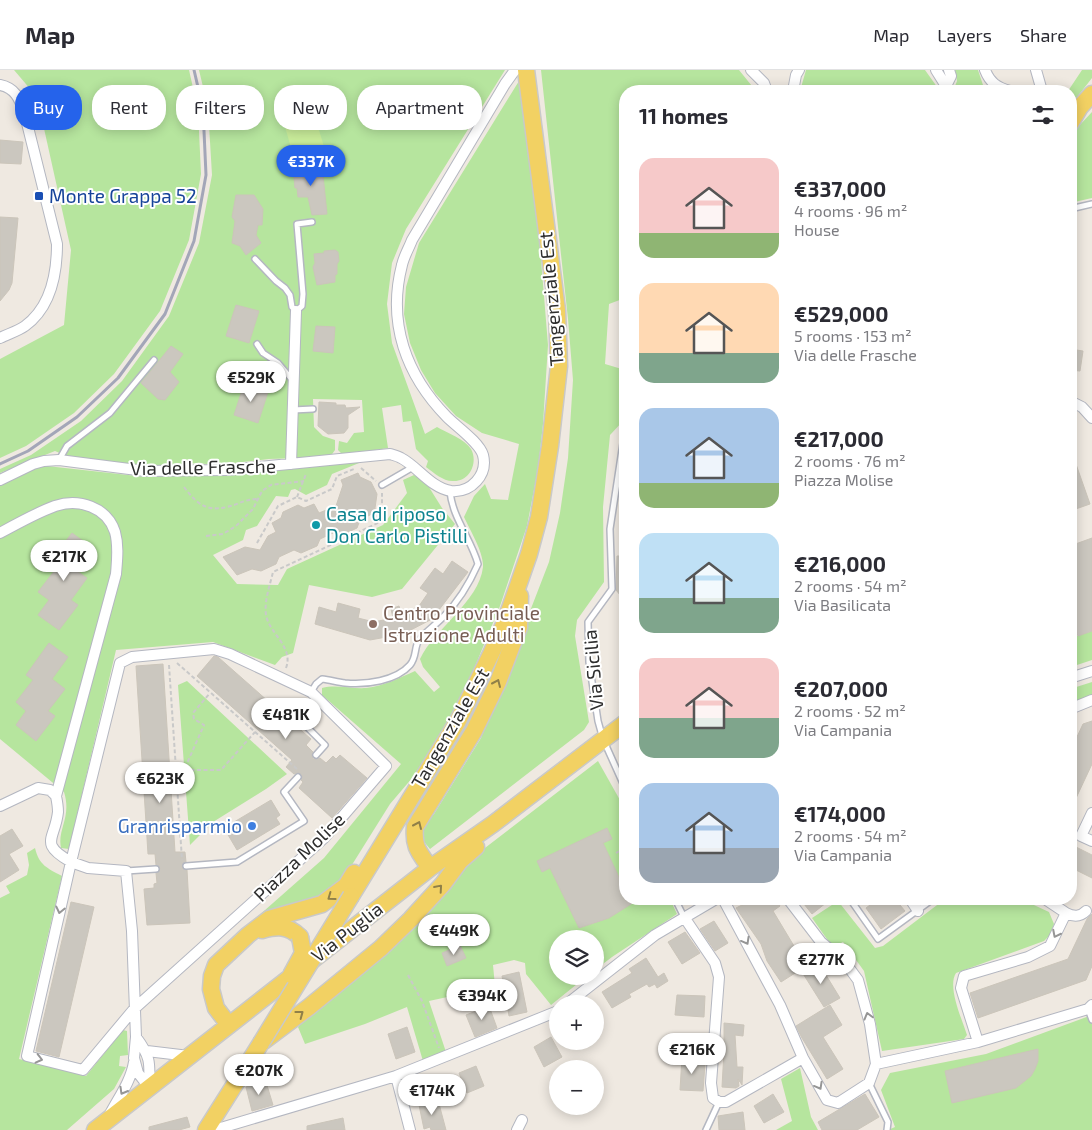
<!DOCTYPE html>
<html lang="en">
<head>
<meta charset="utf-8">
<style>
  :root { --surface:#fff; --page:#f2f2f3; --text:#2b2b33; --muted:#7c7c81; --line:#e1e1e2; --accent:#2563eb }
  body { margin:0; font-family:"Exo 2",sans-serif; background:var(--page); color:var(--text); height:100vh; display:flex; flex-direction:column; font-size:19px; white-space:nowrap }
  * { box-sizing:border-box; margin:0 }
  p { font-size:16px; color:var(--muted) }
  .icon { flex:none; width:28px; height:28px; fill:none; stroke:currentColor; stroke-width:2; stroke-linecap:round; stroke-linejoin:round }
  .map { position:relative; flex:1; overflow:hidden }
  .details { position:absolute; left:619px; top:15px; width:458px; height:820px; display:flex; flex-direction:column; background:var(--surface); border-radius:20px; box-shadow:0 2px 12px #0003 }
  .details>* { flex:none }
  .top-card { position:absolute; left:15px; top:15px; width:475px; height:45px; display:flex; gap:10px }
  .tools { position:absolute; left:549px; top:860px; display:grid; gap:10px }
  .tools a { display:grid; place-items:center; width:55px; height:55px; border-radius:50%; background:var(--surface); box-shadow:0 2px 12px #0003; font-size:25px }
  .price { position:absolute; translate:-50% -42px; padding:0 11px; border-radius:18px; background:#fff; color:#222; font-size:16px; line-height:32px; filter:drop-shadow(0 1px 2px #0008) }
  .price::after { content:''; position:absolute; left:50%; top:30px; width:15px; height:11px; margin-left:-8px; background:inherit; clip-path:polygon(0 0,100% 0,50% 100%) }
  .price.current { background:var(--accent); color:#fff }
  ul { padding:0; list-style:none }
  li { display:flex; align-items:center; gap:15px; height:125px; padding:0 20px }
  li span { display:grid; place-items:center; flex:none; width:140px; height:100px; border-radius:15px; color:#555 }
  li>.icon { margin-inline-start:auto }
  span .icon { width:60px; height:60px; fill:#fffc; stroke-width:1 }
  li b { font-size:21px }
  h2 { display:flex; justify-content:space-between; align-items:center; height:60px; padding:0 20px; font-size:21px }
  .pill { padding:0 18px; border-radius:20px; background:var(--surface); box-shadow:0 2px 12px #0003; font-size:18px; line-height:45px }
  .pill.current { background:var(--accent); color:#fff }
  header { display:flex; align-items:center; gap:30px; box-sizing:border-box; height:70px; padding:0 25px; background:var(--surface); border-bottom:1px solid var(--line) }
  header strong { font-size:24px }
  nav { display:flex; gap:28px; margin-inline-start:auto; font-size:18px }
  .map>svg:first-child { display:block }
</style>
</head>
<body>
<header>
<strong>Map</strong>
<nav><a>Map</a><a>Layers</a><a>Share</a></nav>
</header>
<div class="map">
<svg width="1092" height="1060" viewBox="0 0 1092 1060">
  <rect width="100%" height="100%" fill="#efe9e1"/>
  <!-- green -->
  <path fill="#b6e59e" d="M14,0H189L198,40L201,104L189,170L160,241L114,304L74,343L26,376L0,388V289L64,255L71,180L37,27Z
    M199,0H505L406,159L392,193L387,234L392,273L425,364L437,357C447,363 465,369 471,379C478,391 471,411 454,411C444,412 434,403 426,397L428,391L416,379L411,351L403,352L401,335L382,338L388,378L343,385L338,380L339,371L347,373L354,363L364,362L362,330L313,329L314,357L323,366L335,370V380L330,387L269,389L216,395L197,393L180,395L152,396L76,390L55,381L0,403V399L31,385L81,351L122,311L169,246L199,173L212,105L208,38Z
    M541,0H739L756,21H625V228L609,234L605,294L625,300V349L610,365L603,437L604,512L577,550L575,566L589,652L584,660L430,779L421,768L424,755L434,744L481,668L549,492L560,443L568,388L573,310L568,249Z
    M806,0H925L940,21H800Z
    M955,0H978L985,21H953L957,11Z
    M1082,0H1092V8L1070,36V21H1068Z
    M519,11L540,177L548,275L543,354L538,399L527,456L500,536L459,635L413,707L390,734L345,806L324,827L256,848L324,788L401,694L322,625V618C336,614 351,619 366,618C384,616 399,608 415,601L434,622L440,617L423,597L420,589C434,559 479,532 483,497C484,483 470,460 464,447L474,426L485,414L491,429L508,430L519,374L482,363L456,346L435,323L421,300L410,273L404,244L406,217L419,173Z
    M1092,42V128L1070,133V82L1077,58Z
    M364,391L332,404L327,415L306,425L295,419L291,420L288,427L276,426L257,456L246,460L243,470L213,485L237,514L278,515L287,499L383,455L407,423L403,410L414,405L427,414L442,438L455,454L402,519L372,527L309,515L293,583L282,587L275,595L213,572L116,580L69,779L61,778C57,759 72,747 64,722L0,669V415L33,399L47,396L146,407L231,404Z
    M1092,561V590L1074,596L1070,585V568Z
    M187,611L287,704L266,719L213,752L190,775L178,615Z
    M1092,612V625L1070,633V619Z
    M598,691L625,739V829H670L677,844L612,887L595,900V869H558V906H587L551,935L526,904L525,893L514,890L493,895L496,927C481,933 465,939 452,926L429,931L446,982L423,991L407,937L365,954L305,974L298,957L468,791Z
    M35,778C39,795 47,798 62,806L19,989L86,1006L123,960L127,961L128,985L120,986L119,996L126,997L114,1019L67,1060H0V828L10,823L6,816L27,805L29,795L27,783Z
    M945,829H1021L1049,842L1054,854L1050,865L1044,871L956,903C947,917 962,949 967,965L964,969L882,981L864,901L843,872L835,876L829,872L812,848L838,831L875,878L883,876Z
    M1092,945V1060H888L895,1057L881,1020L890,1003L986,984Z
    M800,998L811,1047L818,1060H776L792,1051L781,1009Z"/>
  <!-- pitch -->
  <path fill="#c9ec9a" d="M310,31L326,83L295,92L280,39Z"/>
  <!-- building -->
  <path fill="#cbc7bf" stroke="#cbc5ba" d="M0,70L23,72L21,94L0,93Z
    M316,93L318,99H322L323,105L327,144L312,145L308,127H298L297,118H295L293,98Z
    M236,125H254L263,139L262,155H258L256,165L261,173L246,185L240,176L232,173L235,151L232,147Z
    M0,147L18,148L12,213L9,220L0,231Z
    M335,180L338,182L339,191L337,194V204L335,205V212L317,215L313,197L315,193L314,184L324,183V181Z
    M236,235L259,241L249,273L226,266Z
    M316,256L335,257L333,283L313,281Z
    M171,276L183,284L170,302L179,312L165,330L158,329L141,313Z
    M1070,279L1083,281L1080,301L1070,300Z
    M244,314L268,322L258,353L234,345Z
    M319,332L336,333V335H345L346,338L360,337L348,345V358L344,363L328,364L318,356Z
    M1070,380H1071L1090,434L1070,441Z
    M358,403L360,407L371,412L377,424L375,438L376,442L360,450L357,458L342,465L335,462L320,469L317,476L301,483L294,480L279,487L276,494L261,501L252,499L237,505L223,487L245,477L260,480L268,466L276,462L272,453L281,448L283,442L298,435L304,438L314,434L319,443L336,436L343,415L341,410Z
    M72,463L91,477L74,499L87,508L71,530L78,535L59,560L38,545L49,530L38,522L55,500L48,494Z
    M1092,468V561L1078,566L1070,544V476Z
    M617,486H625V531L616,520Z
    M452,491L468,502L432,549L403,564L370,570L315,554L319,537L336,542L338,533L360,539L358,548L374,552L393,548L391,539L399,536L402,545L419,536L428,523L420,518L435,498L443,504Z
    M49,573L68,587L52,609L65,619L48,641L55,646L36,671L16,655L26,641L16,632L33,610L26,605Z
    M214,586L218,587L311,669L306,675L313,682L312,686L313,689L320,688L326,693L333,686L336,689L340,685L367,708L332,748L299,718L303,712L301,710L302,705L298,703L294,704L286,697L292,690L197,606Z
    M163,594L175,782H185L186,792L182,796L183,799L187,800L190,853L147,855L144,819L154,818V814L157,813L156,803L160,799L159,796L156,795L155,784H148L136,596Z
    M1092,651V694L1070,741V682L1083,654Z
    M271,730L280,745L276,748L280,754L237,780L224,758Z
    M607,758L612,769L603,773L625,820V829H639L609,848L579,858L550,798L542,802L537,791Z
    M12,759L23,776L9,784L19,800L0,812V766Z
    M1070,774L1092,785V808L1070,797Z
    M754,829H775L780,836L773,841L806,896L781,912L767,891L761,874L736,838Z
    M800,829H831L812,844Z
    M866,829H895L905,841L881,859L866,838L870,835Z
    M71,832L94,837L59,987L36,981Z
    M1092,844V896L1086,910L978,948L970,923L1068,889L1087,849Z
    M714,851L728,873L715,881L700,859Z
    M685,862L700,883L682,894L668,872Z
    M460,875L466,888L447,896L442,883Z
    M646,888L658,907L664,903L668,911L657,918L655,914L649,917L647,914L629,924L631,927L612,938L602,922L632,903L629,899Z
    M818,892L840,928L824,937L802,902Z
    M519,902L527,942L509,946L502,906Z
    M677,925L705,926L704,947L675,945Z
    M830,935L842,955L823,967L843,999L827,1009L802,968L796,956Z
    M489,936L497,958L475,967L466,945Z
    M724,953L744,955L743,966L735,965L737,997H743L742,1015L738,1009L739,1016L736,1018L722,1017L724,981Z
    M407,957L415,982L396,989L388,964Z
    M551,967L562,987L544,997L534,977Z
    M1038,979V991L1035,999L1031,1006L1016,1018L952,1033L945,1001Z
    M682,987L700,988V993L705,994L703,1021L680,1020Z
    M476,996L484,1016L467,1023L459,1003Z
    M266,1012L273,1035L252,1041L246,1017Z
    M773,1024L784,1042L764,1053L754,1036Z
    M865,1024L879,1047L857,1060H822L818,1052Z
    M438,1030L446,1060H431L430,1057L424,1059L419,1035Z
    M743,1042L745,1060H719L718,1046Z
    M187,1047L190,1057L179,1060H149V1057Z
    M343,1048L345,1060H307V1056Z"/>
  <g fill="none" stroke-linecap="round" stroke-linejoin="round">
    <defs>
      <path id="service" d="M1070,139L1092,134
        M255,189L276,211L285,218L290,225L292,237L296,241L302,236L303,224L297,154L312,152
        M257,274L263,283L278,293L294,312
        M293,340L313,339
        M625,360L610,459L612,519L588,552L589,592L598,651L603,669L625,718
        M59,390L67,376L110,343L154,290
        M382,415L413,397
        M311,622L316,614L322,609C330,610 337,612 345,613C366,615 396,611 410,595C417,587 414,577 419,570C426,561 437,554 444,546C458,532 470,512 478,494C471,469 452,447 450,421
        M316,685L325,675L308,658L311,633L317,628
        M186,796L237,792L304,751L284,722L298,707
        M126,801L156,799
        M675,829L684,847
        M850,829L878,869L933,829
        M1088,939L1092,950
        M869,1013L888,1052L887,1060
        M706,1060L719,1032"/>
      <path id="minor" d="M751,0L764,13L767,21
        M936,0L946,16L948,21
        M985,0C990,13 997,17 1010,21
        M1036,0L1042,21
        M0,15C15,18 19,28 24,41L57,174C57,204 51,237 25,256C18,261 8,264 0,268
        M946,16L951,6L949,0
        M793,21L796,5L799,0
        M1070,331L1082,337L1092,348
        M291,394L296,241
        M0,410L33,394L44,391L59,390L145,401L228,400L390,384C393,385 398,386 401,388C417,396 431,418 451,421C471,423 488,405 483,385C479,372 457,357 447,347C406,305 387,253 402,195C404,186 409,178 412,170L505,14L515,0
        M0,463C18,453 36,443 55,436C79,428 107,437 115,462C119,476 117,491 116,504L56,726
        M1070,608L1092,601
        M1070,639L1092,630
        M0,736L38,718L50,720L56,726C57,731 58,737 58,742C55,770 38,773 71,792L27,986L83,1000L134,939L324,768L386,696L311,622L230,584L214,579L132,587L120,593L71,792L88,798L126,801L132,861L136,967L134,988L138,1003L149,1017
        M1092,743L1081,766L1092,771
        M723,829L780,935L803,988L827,1030L838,1033L869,1013L876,994L870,954L858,910L844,891L821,872L788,829
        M910,829L918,841
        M1066,843C1074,847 1080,847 1086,841
        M684,847L715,893L719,907L711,1013L713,1028L719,1032H726L803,988
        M567,934L655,865L716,829
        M136,967C151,987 150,993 149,1017
        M978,972L961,918L964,906L1028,887L1050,876L1066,843L1045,829
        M147,981L189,986
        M876,994L978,972L1088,939L1092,935
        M396,1006L410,1060
        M110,1044C119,1027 131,1011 134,992
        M214,1060L396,1006L558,941
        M517,1060L522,1050"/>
      <path id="primary" d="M1070,54L1080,37L1092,24
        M430,798C419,782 413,777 415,757L474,661L498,612L519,557L520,526
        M351,826L458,651L491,584L506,550L529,484L539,447L550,376L559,296L557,240L526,0
        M262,860C277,856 288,855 300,867
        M229,955L216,938L211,919L212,906L216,895L248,865L269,849L322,834L346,816L354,803
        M95,1060L430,798L493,754L625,653
        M206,1060L261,973L309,937L381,878L411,849L443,814L460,791L476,777"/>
    </defs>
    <!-- service casing -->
    <use href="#service" stroke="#b4b7c1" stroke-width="8"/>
    <!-- minor casing -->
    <use href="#minor" stroke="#b4b7c1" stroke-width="12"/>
    <!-- primary casing -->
    <use href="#primary" stroke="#c9c9c9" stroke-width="19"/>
    <!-- path -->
    <path stroke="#c9c9c9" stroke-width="2" stroke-dasharray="4 2.5" stroke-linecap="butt" d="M361,398L376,411
      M184,417C196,433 206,442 227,437C237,435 245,429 257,429
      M297,427L306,404
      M206,466L223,464L236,456L253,439L262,421L271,415L304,411
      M257,473L278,436L297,427L306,431L332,419L337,406L354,399
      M177,593L297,699
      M169,595L182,790
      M286,598C294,577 269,563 266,545C264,531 270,515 273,502L382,451V423
      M184,700H221L255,662
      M177,708L184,700L204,655L194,649L193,643L210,623
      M616,783L625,778
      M408,905L422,931L439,978"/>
    <!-- service -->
    <use href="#service" stroke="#fff" stroke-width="5"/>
    <!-- minor -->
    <use href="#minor" stroke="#fff" stroke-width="10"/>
    <!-- primary -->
    <use href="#primary" stroke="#f2d163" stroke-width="16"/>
    <!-- rail -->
    <path stroke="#a3a6b8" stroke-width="3" d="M0,394L28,381L77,347L118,308L165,244L194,171L206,105L203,39L194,0"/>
    <defs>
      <path id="primary-bridge" d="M291,905L303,883L300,867
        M261,973L351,826"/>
    </defs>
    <!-- primary-bridge casing -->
    <use href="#primary-bridge" stroke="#c9c9c9" stroke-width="19" stroke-linecap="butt"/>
    <!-- primary-bridge -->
    <use href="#primary-bridge" stroke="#f2d163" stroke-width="16"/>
  </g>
  <!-- one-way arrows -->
  <defs><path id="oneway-chevron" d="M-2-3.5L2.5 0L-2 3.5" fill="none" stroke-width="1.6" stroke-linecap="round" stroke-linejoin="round" transform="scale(1.25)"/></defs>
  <g stroke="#908048">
    <use href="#oneway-chevron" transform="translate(497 613) rotate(-66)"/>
    <use href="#oneway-chevron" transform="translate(418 755) rotate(-66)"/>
    <use href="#oneway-chevron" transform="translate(439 818) rotate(-49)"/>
    <use href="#oneway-chevron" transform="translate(331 827) rotate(144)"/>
    <use href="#oneway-chevron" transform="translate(300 944) rotate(-37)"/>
  </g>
  <g stroke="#969696">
    <use href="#oneway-chevron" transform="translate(60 840) rotate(103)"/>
    <use href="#oneway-chevron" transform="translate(1056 864) rotate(117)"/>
    <use href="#oneway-chevron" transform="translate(746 871) rotate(61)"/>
    <use href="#oneway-chevron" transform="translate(868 946) rotate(-105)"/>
    <use href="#oneway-chevron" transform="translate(39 989) rotate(14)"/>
    <use href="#oneway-chevron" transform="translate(819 1016) rotate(61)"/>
    <use href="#oneway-chevron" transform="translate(123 1021) rotate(120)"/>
  </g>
  <!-- markers -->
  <rect fill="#1a4fb4" stroke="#fff" stroke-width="2" x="34" y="121" width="10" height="10" rx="2.5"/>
  <circle fill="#0f9aa8" stroke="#fff" stroke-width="2" cx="316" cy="455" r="5"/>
  <circle fill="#8d6e63" stroke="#fff" stroke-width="2" cx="373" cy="554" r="5"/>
  <circle fill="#3f7fe0" stroke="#fff" stroke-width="2" cx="252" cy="756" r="5"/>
  <g text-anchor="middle" stroke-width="4" stroke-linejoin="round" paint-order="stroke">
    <!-- transit labels -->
    <g font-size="19" fill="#164399" stroke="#fff" text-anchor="start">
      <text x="49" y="133">Monte Grappa 52</text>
    </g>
    <!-- street labels -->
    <g font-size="19" fill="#2e2e2e" stroke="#fff">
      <text transform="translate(551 229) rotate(-95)" y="7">Tangenziale Est</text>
      <text transform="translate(203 397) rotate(-1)" y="7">Via delle Frasche</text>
      <text transform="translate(593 600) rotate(-95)" y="7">Via Sicilia</text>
      <text transform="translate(450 658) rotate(-60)" y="7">Tangenziale Est</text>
      <text transform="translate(299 787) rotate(-44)" y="7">Piazza Molise</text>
      <text transform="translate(347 862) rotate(-38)" y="7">Via Puglia</text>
    </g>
    <!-- culture labels -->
    <g font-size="19" fill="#0d838f" stroke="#fff" text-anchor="start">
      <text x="326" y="451">Casa di riposo<tspan x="326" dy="22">Don Carlo Pistilli</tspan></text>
    </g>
    <!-- education labels -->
    <g font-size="19" fill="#785e54" stroke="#fff" text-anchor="start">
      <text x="383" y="550">Centro Provinciale<tspan x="383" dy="22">Istruzione Adulti</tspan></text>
    </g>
    <!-- shop labels -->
    <g font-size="19" fill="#366cbe" stroke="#fff" text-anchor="end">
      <text x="242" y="763">Granrisparmio</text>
    </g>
  </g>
</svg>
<div class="tools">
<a><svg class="icon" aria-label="layers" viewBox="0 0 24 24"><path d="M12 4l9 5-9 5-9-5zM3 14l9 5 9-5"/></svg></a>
<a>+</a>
<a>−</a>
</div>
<b class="price current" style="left:311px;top:117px">€337K</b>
<b class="price" style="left:251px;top:333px">€529K</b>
<b class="price" style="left:64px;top:512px">€217K</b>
<b class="price" style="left:286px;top:670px">€481K</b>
<b class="price" style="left:160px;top:734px">€623K</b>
<b class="price" style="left:454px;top:886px">€449K</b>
<b class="price" style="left:821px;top:915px">€277K</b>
<b class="price" style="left:482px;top:951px">€394K</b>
<b class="price" style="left:692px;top:1005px">€216K</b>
<b class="price" style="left:259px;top:1026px">€207K</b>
<b class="price" style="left:432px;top:1046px">€174K</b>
<div class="top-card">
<a class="pill current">Buy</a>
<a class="pill">Rent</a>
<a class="pill">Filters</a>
<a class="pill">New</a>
<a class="pill">Apartment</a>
</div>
<section class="details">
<h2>11 homes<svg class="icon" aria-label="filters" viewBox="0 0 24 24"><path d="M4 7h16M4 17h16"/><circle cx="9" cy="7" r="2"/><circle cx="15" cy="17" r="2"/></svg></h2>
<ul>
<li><span style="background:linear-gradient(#f6c9c9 75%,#8fb573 0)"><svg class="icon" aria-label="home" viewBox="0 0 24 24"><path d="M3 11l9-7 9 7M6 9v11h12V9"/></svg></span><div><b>€337,000</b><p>4 rooms · 96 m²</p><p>House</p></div></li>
<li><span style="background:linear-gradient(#ffd9b3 70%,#7fa58c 0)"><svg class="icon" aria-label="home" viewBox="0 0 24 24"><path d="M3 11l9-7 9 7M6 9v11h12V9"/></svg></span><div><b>€529,000</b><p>5 rooms · 153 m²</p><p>Via delle Frasche</p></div></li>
<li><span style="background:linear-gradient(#a9c7e8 75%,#8fb573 0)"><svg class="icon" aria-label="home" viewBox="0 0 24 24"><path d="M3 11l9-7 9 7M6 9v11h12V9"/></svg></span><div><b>€217,000</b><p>2 rooms · 76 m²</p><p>Piazza Molise</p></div></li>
<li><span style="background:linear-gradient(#bfe0f5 65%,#7fa58c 0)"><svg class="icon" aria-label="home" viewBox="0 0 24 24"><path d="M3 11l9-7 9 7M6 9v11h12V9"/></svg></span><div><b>€216,000</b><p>2 rooms · 54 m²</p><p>Via Basilicata</p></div></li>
<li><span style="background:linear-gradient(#f6c9c9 60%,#7fa58c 0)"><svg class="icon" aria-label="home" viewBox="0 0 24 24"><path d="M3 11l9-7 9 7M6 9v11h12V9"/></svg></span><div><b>€207,000</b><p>2 rooms · 52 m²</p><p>Via Campania</p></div></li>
<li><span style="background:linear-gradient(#a9c7e8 65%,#9aa5b1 0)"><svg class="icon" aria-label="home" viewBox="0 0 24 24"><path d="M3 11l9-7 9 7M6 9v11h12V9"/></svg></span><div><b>€174,000</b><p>2 rooms · 54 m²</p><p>Via Campania</p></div></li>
</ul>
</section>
</div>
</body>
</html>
